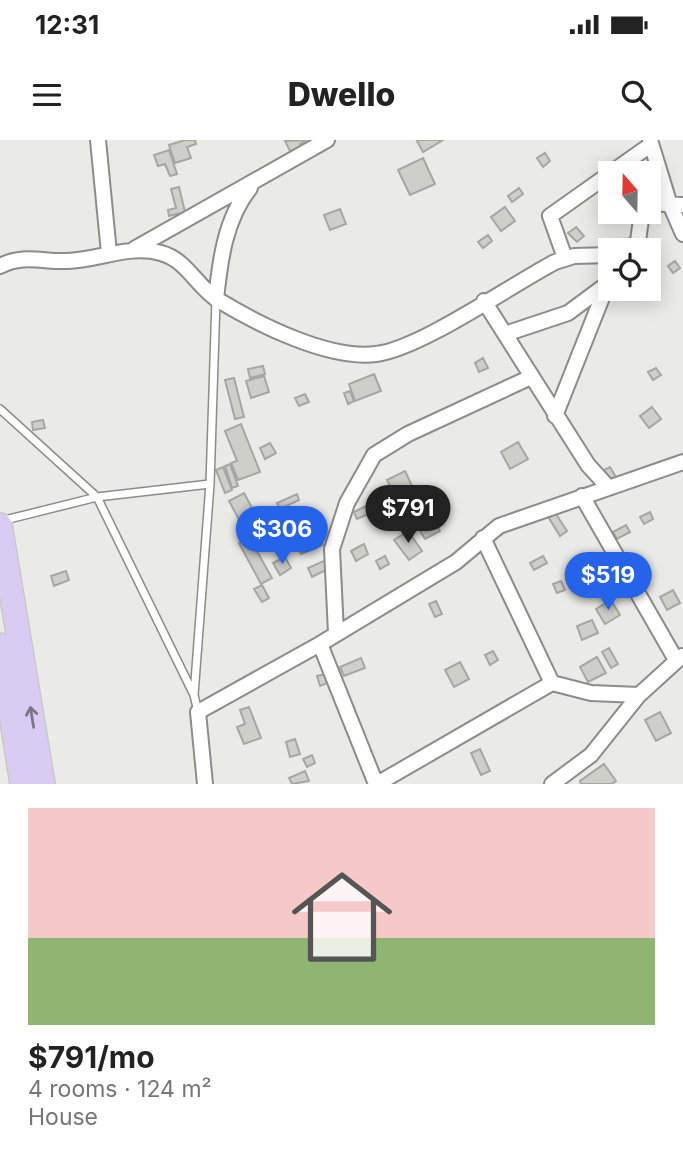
<!DOCTYPE html>
<html lang="en">
<head>
<meta charset="utf-8">
<style>
  :root { --surface:#fff; --page:#f2f2f2; --text:#222; --muted:#767676; --accent:#2563eb }
  body { margin:0; font-family:Inter,sans-serif; background:var(--page); color:var(--text); height:100vh; display:flex; flex-direction:column; font-size:26px; white-space:nowrap }
  * { box-sizing:border-box; margin:0 }
  p { font-size:23px; color:var(--muted) }
  .icon { flex:none; width:38px; height:38px; fill:none; stroke:currentColor; stroke-width:2; stroke-linecap:round; stroke-linejoin:round }
  .map { position:relative; height:644px; overflow:hidden }
  .sheet { display:flex; flex-direction:column; background:var(--surface); flex:1 }
  .sheet>* { flex:none }
  .needle { width:46px; rotate:340deg }
  .buttons { position:absolute; left:598px; top:21px; display:grid; gap:14px }
  .buttons a { display:grid; place-items:center; width:63px; height:63px; border-radius:0px; background:var(--surface); box-shadow:0 4px 18px #0003; font-size:35px }
  .price { position:absolute; translate:-50% -60px; padding:0 16px; border-radius:24px; background:var(--accent); color:#fff; font-size:23px; line-height:46px; filter:drop-shadow(0 2px 4px #0008) }
  .price::after { content:''; position:absolute; left:50%; top:42px; width:21px; height:16px; margin-left:-10px; background:inherit; clip-path:polygon(0 0,100% 0,50% 100%) }
  .price.selected { background:#222; color:#fff }
  ul { padding:0; list-style:none }
  li { display:grid; align-content:center; gap:14px; height:371px; padding:0 28px }
  li span { display:grid; place-items:center; height:217px; border-radius:0px; color:#555 }
  li>.icon { margin-inline-start:auto }
  span .icon { width:126px; height:126px; fill:#fffc; stroke-width:1 }
  li b { font-size:30px }
  .status { display:flex; justify-content:space-between; align-items:center; height:49px; padding:0 35px; background:var(--surface); direction:ltr }
  .status svg { height:19px; fill:currentColor }
  header { display:flex; justify-content:space-between; align-items:center; height:91px; padding:0 28px; background:var(--surface); font-size:32px; font-weight:800 }
  .map>svg:first-child { display:block }
</style>
</head>
<body>
<div class="status"><b>12:31</b><svg viewBox="0 0 49 12"><path d="M0 12V9h3v3zM5 12V6h3v6zM10 12V3h3v9zM15 12V0h3v12zM26 1h20v11H26zM47 4h2v5h-2z"/></svg></div>
<header><svg class="icon" aria-label="menu" viewBox="0 0 24 24"><path d="M4 6h16M4 12h16M4 18h16"/></svg>Dwello<svg class="icon" aria-label="search" viewBox="0 0 24 24"><circle cx="10" cy="10" r="6"/><path d="M15 15l6 6"/></svg></header>
<div class="map">
<svg width="683" height="644" viewBox="0 0 683 644">
  <rect width="100%" height="100%" fill="#eaebe6"/>
  <!-- building -->
  <path fill="#cfcfca" stroke="#a6a7a2" stroke-width="2" d="M185,0H195L196,4L187,7L191,18L175,23L169,5Z
    M307,0L300,4L303,9L292,15L285,1Z
    M419,0H443L423,12L417,1Z
    M169,10L177,34L170,36L165,24L158,26L154,15Z
    M545,13L550,21L543,27L537,18Z
    M423,18L435,44L410,55L398,30Z
    M179,47L185,72L169,76L168,70L176,68L171,49Z
    M519,48L523,54L512,62L508,56Z
    M505,67L515,81L501,91L491,77Z
    M340,69L346,84L330,90L324,75Z
    M576,87L584,96L577,102L568,93Z
    M488,95L492,101L483,108L478,102Z
    M675,121L680,128L673,133L668,126Z
    M483,218L488,228L479,232L475,223Z
    M263,226L265,234L250,238L248,229Z
    M656,228L661,235L653,240L648,232Z
    M374,234L381,251L355,261L349,244Z
    M264,236L269,252L251,258L246,241Z
    M234,238L244,277L235,279L225,240Z
    M350,251L354,261L348,264L344,253Z
    M305,254L309,262L299,266L295,258Z
    M652,267L661,279L649,288L640,276Z
    M43,280L45,288L33,290L32,282Z
    M241,284L260,332L238,340L231,323L237,321L225,291Z
    M518,302L528,319L510,329L501,312Z
    M270,303L276,313L265,319L260,308Z
    M230,324L238,346L232,348L225,326Z
    M223,327L232,350L225,353L216,330Z
    M610,327L617,339L609,344L602,331Z
    M405,331L413,348L395,356L387,340Z
    M244,353L259,381L244,389L229,361Z
    M297,354L299,360L280,369L277,363Z
    M370,364L373,372L357,379L354,372Z
    M307,370L314,388L306,391L303,383L288,389L284,379Z
    M554,371L567,391L560,396L547,375Z
    M650,372L653,379L644,384L640,377Z
    M420,375L427,388L436,383L440,391L425,399L413,379Z
    M626,385L630,392L617,399L613,392Z
    M408,391L422,411L409,420L394,400Z
    M249,397L272,438L261,444L239,403Z
    M319,397L323,405L301,414L297,406Z
    M364,404L368,414L356,421L351,411Z
    M385,416L389,424L380,429L376,421Z
    M543,416L547,423L534,430L530,423Z
    M285,417L291,428L280,435L273,423Z
    M326,420L330,428L312,437L308,428Z
    M66,431L69,440L54,446L51,436Z
    M561,441L565,450L557,453L553,444Z
    M262,445L269,458L262,462L254,449Z
    M673,450L680,463L667,470L660,457Z
    M611,460L620,475L605,484L596,469Z
    M436,461L442,474L435,477L429,464Z
    M592,480L598,493L582,500L577,486Z
    M609,508L618,524L611,528L602,512Z
    M493,511L498,520L490,525L485,515Z
    M597,517L606,533L588,542L580,527Z
    M361,518L365,528L344,536L340,527Z
    M460,522L469,539L454,547L445,530Z
    M325,534L328,543L320,546L317,536Z
    M249,567L261,598L244,604L237,587L245,584L240,570Z
    M660,572L671,593L656,601L645,580Z
    M295,599L300,614L290,617L286,602Z
    M480,609L490,631L481,635L471,613Z
    M312,615L315,623L307,627L303,619Z
    M604,624L616,641L612,644H581L580,641Z
    M305,631L309,641L292,644L289,638Z"/>
  <g fill="none" stroke-linecap="round" stroke-linejoin="round">
    <defs>
      <path id="service" d="M0,269L97,357L193,553
        M1,381L97,357L210,344
        M198,572L194,555L210,344L216,160"/>
      <path id="minor" d="M98,0L109,113
        M650,0L669,62L683,94
        M649,63L683,65
        M134,109L327,0
        M628,110L638,101L642,72
        M565,118L550,76L649,6
        M0,126C23,114 43,122 67,121C99,120 130,104 161,113C187,120 197,147 218,160C258,184 328,220 376,214C420,209 511,145 555,122L574,116L611,115
        M216,159C220,121 225,79 250,48
        M484,161L588,325L608,347
        M505,194L568,173L603,147
        M555,276L611,135
        M582,356L676,520
        M483,398L552,543
        M336,493L332,409L347,363L374,315L408,294L531,237
        M320,504L376,644
        M205,644L198,572L320,504L456,422L499,386L683,322
        M377,644L552,543L591,553L639,555
        M552,644L591,615L639,555L682,516"/>
      <path id="trunk" d="M0,385L43,644
        M0,505L22,644"/>
    </defs>
    <!-- service casing -->
    <use href="#service" stroke="#8c8c88" stroke-width="10"/>
    <!-- minor casing -->
    <use href="#minor" stroke="#8c8c88" stroke-width="18"/>
    <!-- trunk casing -->
    <use href="#trunk" stroke="#c9c9c9" stroke-width="26"/>
    <!-- service -->
    <use href="#service" stroke="#fff" stroke-width="7"/>
    <!-- minor -->
    <use href="#minor" stroke="#fff" stroke-width="14"/>
    <!-- trunk -->
    <use href="#trunk" stroke="#d8ccf2" stroke-width="23"/>
  </g>
  <!-- one-way arrows -->
  <defs><path id="oneway-shaft" d="M-6 0H5M1.5-3L5.5 0L1.5 3" fill="none" stroke-width="1.6" stroke-linecap="round" stroke-linejoin="round" transform="scale(1.75)"/></defs>
  <use stroke="#7b7686" href="#oneway-shaft" transform="translate(32 577) rotate(-99)"/>
</svg>
<div class="buttons">
<a><svg class="needle" viewBox="-14 -14 28 28"><path d="M0-13l5 13h-10z" fill="#e53935"/><path d="M0 13l5-13h-10z" fill="#767676"/></svg></a>
<a><svg class="icon" aria-label="locate" viewBox="0 0 24 24"><circle cx="12" cy="12" r="6"/><path d="M12 2v4M12 18v4M2 12h4M18 12h4"/></svg></a>
</div>
<b class="price selected" style="left:408px;top:405px">$791</b>
<b class="price" style="left:282px;top:426px">$306</b>
<b class="price" style="left:608px;top:472px">$519</b>
</div>
<section class="sheet">
<ul>
<li><span style="background:linear-gradient(#f6c9c9 60%,#8fb573 0)"><svg class="icon" aria-label="home" viewBox="0 0 24 24"><path d="M3 11l9-7 9 7M6 9v11h12V9"/></svg></span><div><b>$791/mo</b><p>4 rooms · 124 m²</p><p>House</p></div></li>
</ul>
</section>
</body>
</html>
